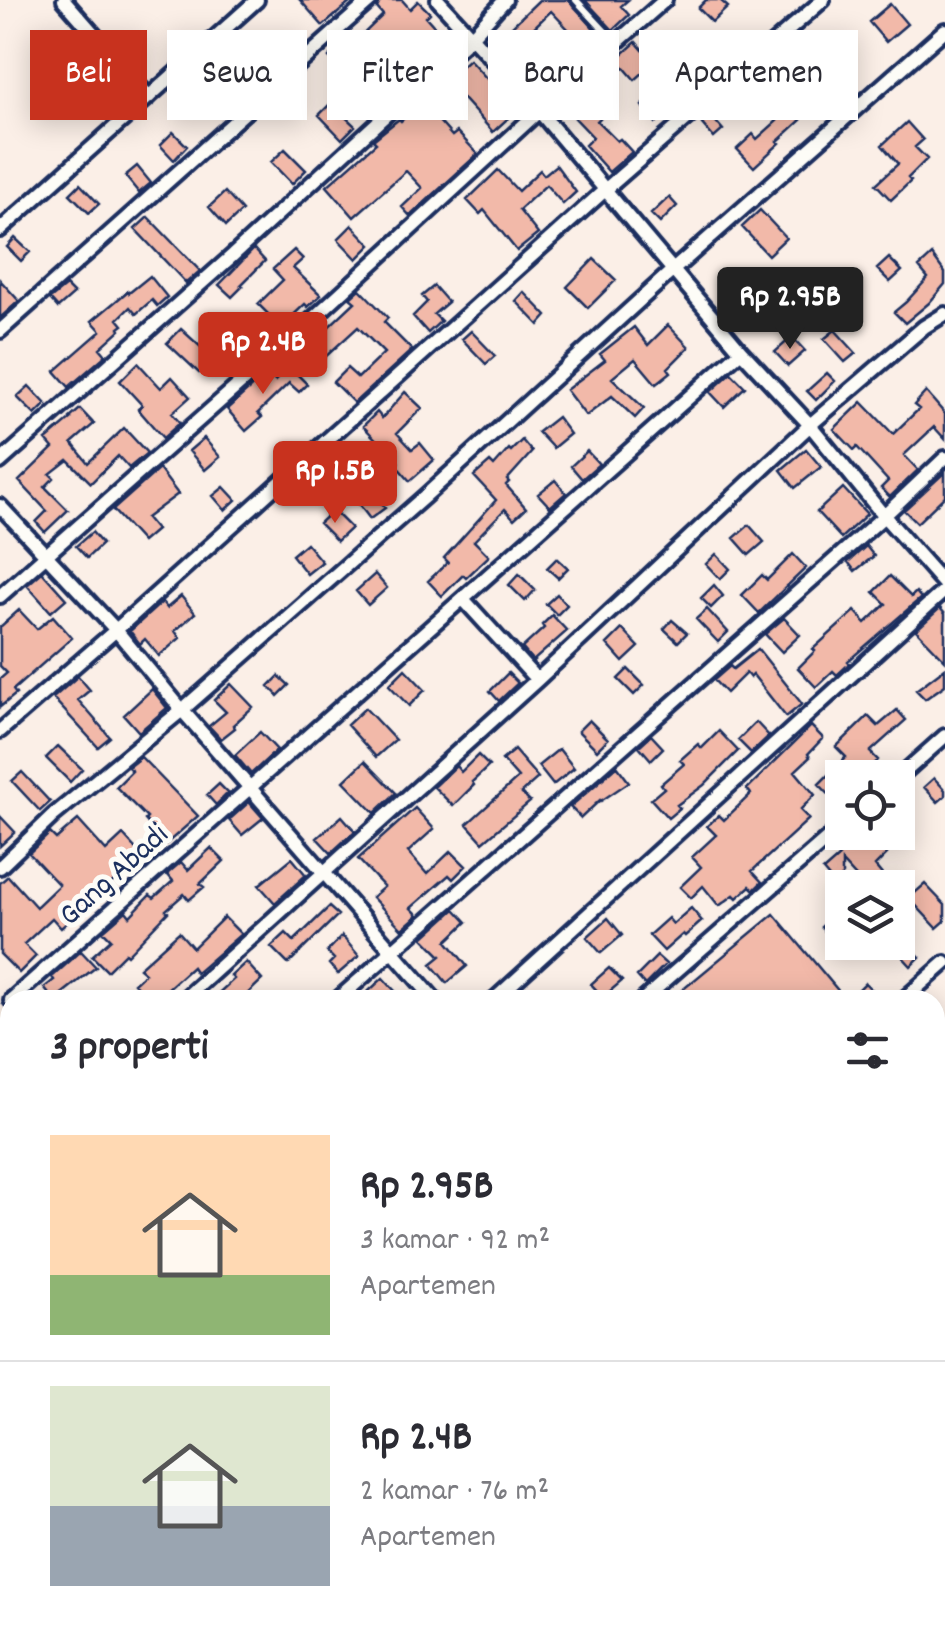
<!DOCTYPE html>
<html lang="id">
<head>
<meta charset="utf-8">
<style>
  :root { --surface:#fff; --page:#f7f7f7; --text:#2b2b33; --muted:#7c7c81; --line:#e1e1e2; --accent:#c8321e }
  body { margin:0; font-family:Dekko,sans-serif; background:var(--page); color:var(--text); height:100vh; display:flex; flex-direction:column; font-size:38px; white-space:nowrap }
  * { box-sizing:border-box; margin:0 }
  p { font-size:32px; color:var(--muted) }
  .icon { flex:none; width:55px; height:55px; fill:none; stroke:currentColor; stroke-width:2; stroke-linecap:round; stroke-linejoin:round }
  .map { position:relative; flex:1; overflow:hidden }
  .side { position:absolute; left:0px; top:990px; width:945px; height:642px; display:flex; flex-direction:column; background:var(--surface); border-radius:30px 30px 0 0; box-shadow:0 5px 25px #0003 }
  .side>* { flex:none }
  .banner { position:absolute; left:30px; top:30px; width:885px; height:90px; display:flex; gap:20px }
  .fabs { position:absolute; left:825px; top:760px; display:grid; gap:20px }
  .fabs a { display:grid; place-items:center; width:90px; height:90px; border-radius:0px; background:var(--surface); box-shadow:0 5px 25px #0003; font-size:50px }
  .price { position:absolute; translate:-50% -85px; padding:0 22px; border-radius:10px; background:var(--accent); color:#fff; font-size:32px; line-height:65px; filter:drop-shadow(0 2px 5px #0008) }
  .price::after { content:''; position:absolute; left:50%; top:60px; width:30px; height:22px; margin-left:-15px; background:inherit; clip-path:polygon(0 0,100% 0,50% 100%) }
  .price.active { background:#222; color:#fff }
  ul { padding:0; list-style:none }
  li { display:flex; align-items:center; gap:30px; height:250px; padding:0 50px }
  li+li { border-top:2px solid var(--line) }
  li span { display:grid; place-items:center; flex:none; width:280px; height:200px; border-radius:0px; color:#555 }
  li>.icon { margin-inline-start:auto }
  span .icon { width:120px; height:120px; fill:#fffc; stroke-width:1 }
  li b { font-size:42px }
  h2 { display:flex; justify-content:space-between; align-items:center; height:120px; padding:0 50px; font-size:42px }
  .tag { padding:0 35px; border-radius:0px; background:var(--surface); box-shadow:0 5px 25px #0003; font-size:35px; line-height:90px }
  .tag.active { background:var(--accent); color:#fff }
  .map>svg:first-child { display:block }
</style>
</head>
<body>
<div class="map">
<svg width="945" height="1631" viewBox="0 0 945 1631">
  <rect width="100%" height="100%" fill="#fbefe7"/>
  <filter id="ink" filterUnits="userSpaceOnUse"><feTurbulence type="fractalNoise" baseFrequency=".01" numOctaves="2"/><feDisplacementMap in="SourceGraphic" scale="20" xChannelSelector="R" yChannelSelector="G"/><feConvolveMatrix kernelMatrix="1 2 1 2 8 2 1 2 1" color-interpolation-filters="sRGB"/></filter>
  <g filter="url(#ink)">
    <!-- building -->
    <path fill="#f2b9a9" stroke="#1b2f5e" stroke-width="2.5" d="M300,0H353L323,26Z
      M381,0H402L410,9L418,1L430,13L426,17L441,34L425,49L410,32L405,37L402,34L379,56L372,49L345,74L329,57L342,45L347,50L383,15L377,8Z
      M539,0H569L604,40L590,52L551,11L522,39L511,27Z
      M585,0H628L621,6L629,15L613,30Z
      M706,0H720L728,7L712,22L698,8Z
      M890,4L907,24L886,42L869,22Z
      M636,42L654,63L635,80L617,59Z
      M230,43L259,73L231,100L223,92L201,109L188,92L208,74L202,67Z
      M469,59L516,111L493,132L446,80Z
      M694,59L709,74L694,89L679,73Z
      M567,64L572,69L540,97L535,92Z
      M757,72L779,94L795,78L817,100L799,118L801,120L778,141L780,143L754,167L737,149L753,134L757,139L777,121L743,85Z
      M657,93L671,110L656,123L642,106Z
      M422,102L452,136L457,132L478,154L410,216L402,207L422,188L406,171L354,217L327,186L376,143L373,140L378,136L399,119L401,121Z
      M593,102L604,114L597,121L617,141L620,139L632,152L609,172L585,145L593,137L575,118Z
      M331,103L355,126L342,139L319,115Z
      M711,116L723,130L714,138L702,124Z
      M907,122L923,140L915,147L927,159L908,178L911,181L891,200L876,184L898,164L882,145Z
      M173,132L187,146L174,160L160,145Z
      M285,149L306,170L292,184L271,162Z
      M556,165L576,192L563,204L546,185L519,210L538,234L517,251L484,210L480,214L467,200L498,170L518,191L540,170L544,175Z
      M137,166L151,183L139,193L125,176Z
      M80,184L99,204L89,213L70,194Z
      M225,192L242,211L226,226L209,207Z
      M669,197L677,206L660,223L651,214Z
      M760,210L786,238L768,255L742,227Z
      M148,217L200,271L186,283L135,229Z
      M352,225L371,245L357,259L338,239Z
      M15,238L30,252L21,261L7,247Z
      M254,249L265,261L241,285L243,286L232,297L219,285Z
      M294,250L303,259L293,268L321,295L308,307L305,304L281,327L258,304L283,280L273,269Z
      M932,255L945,273V284L929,303L905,323L894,312L906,302L928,278L919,267Z
      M889,258L902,271L890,282L877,269Z
      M594,259L616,280L588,308L567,287Z
      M150,276L167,297L157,306L152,300L136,314L130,307L118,319L123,325L119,328L120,330L100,348L106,355L69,387L55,371L101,331L92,321L128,291L129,293Z
      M0,280L19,301L0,318Z
      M66,286L74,294L58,308L50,299Z
      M434,286L448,302L434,314L441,321L428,333L413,316L427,302L422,296Z
      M360,289L388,318L384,322L412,350L354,403L333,382L347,368L358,378L384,353L358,327L322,360L305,342L317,331L320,335L355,302L350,298Z
      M524,292L547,316L539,325L516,301Z
      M668,325L689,347L668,368L671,372L656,384L635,359L612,378L644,408L635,418L612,396L586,416L566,390L605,360L600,354L634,327L648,345Z
      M181,329L213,358L199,373L167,343Z
      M835,330L856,353L845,362L824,339Z
      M471,331L495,356L486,364L462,339Z
      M792,337L805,351L788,366L775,352Z
      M138,363L161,388L172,377L190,397L172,413L180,423L163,438L138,409L142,405L120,381Z
      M289,366L307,384L299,392L289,383L258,413L262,417L246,431L227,409L267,373L275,381Z
      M731,373L745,387L724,407L710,392Z
      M827,373L835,381L816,400L807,391Z
      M29,386L46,404L35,415L17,397Z
      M405,392L422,408L397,433L412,449L420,443L434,460L410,481L395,464L398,462L363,426L377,412L382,418Z
      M926,392L945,414V439L934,427L904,455L918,470L890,497L881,488L888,481L857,447L854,450L834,429L862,402L893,434L919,409L914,405Z
      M80,409L94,424L72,443L88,463L124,428L147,453L129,468L118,456L91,483L68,460L50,474L54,478L45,487L68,510L45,532L36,522L47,511L19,481L53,448L46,440L71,419L70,418Z
      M557,417L570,434L553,448L538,432Z
      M204,438L220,457L205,470L189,451Z
      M522,440L532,452L507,480L509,482L506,485L526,508L514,519L505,509L474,541L489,556L466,578L463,575L442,596L428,581L448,562L444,558L496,500L474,476L490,462L494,466L509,449L511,451Z
      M806,449L821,467L795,488L781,470Z
      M587,451L599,464L582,479L571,466Z
      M159,469L178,494L146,518L156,530L142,542L113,510Z
      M945,472V496L917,523L904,510Z
      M555,480L566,493L550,507L538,494Z
      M224,487L236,500L225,510L213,496Z
      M843,488L867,514L841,538L817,512Z
      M373,492L385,508L370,519L358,503Z
      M333,510L351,528L337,541L319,523Z
      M749,525L764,542L749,555L734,538Z
      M92,532L102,544L87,558L76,546Z
      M306,543L322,562L307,574L292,555Z
      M866,546L874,556L855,571L848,562Z
      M716,554L730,569L720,579L706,564Z
      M793,554L806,568L759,613L742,595L762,575L767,580Z
      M557,558L568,568L558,578L547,568Z
      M42,572L66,599L51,612L27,585Z
      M375,574L387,588L368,605L356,591Z
      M519,574L535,590L525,601L509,585Z
      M890,576L911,597L916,592L921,598L848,661L850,663L837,675L833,671L816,687L798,668L815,651L813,649L855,611L866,623L886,604L874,592Z
      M714,585L723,596L711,608L701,598Z
      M557,594L567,605L557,615L546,604Z
      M181,596L195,613L175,631L180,638L159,656L145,639L140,644L130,631L162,602L167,608Z
      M940,608L945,614V660L916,630Z
      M707,609L728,632L718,642L696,619Z
      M19,610L37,629L53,616L72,638L13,690L16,694L0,707V679L7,673L0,666V627Z
      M552,615L567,631L533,661L522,648L544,628L542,625Z
      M784,618L800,635L782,652L765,634Z
      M672,620L687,633L678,642L664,629Z
      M622,629L639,647L623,662L607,644Z
      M758,649L802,704L786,717L753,675L750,678L746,673L726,693L714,680L730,666L733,669Z
      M945,668V685L925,699L916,690Z
      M405,669L425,690L409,706L389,685Z
      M628,669L644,685L634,695L618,679Z
      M508,673L518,683L499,701L490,691Z
      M78,676L90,690L78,700L110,737L98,747L53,698Z
      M279,676L289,685L278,696L269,686Z
      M231,684L253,707L233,725L235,728L221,739L209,726L226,712L214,700Z
      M152,689L167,708L139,732L124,715Z
      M365,708L395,740L376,757L347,725Z
      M897,710L906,720L870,752L878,760L861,778H842V808L819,784L846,757L836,747L868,716L878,726Z
      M589,720L608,739L597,750L578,731Z
      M756,722L769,736L751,753L738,740Z
      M811,726L823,738L808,754L810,757L795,771L815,795L800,810L809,819L752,871L762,882L754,890L750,886L737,898L734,895L719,906L703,886L691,898L680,887L701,867L692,857L716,835L707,826L719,815L724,820L751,794L747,789Z
      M719,731L738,751L704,785L677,805L680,808L668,818L651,799L664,788L661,784L684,764L680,760L698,744L702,748Z
      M260,732L277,750L251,774L235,755Z
      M651,735L663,748L651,760L639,746Z
      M58,746L82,769L70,782L46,758Z
      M559,749L574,768L553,785L538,766Z
      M514,750L538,778L521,793L530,802L483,842L467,824L518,778L502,760Z
      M478,755L489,766L472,782L474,785L453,806L434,787L456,766L461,772Z
      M141,757L198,816L166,844L145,820L147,818L116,787L132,771L128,767Z
      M365,761L396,793L375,813L344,781Z
      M617,766L629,782L601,801L600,800L581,818L570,807Z
      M22,772L50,802L40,811L12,781Z
      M934,778L945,790V796L938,802L924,787Z
      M219,784L228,793L216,805L207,795Z
      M249,802L263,818L242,835L229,820Z
      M415,808L434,829L408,852L427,874L451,851L466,866L453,879L449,875L411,908L418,915L402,929L372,897L384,887L358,859Z
      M0,816L15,832L0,846Z
      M342,816L355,831L331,853L317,838Z
      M78,820L106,851L123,835L142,856L61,928L52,918L24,944L36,956L19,973L0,954V883L8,876L36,907L59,885L29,853L50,833L56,839Z
      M867,833L887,854L875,866L893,888H866L842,862V878L835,885L823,871L839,857L834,852L850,837L856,844Z
      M211,848L224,861L200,884L204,887L189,900L184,894L166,910L168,912L127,955L125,953L107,971L92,956L111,939L103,931L126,911L130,916L150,895L154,898L173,881L167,874L181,862L188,870Z
      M292,858L306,875L275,903L259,885Z
      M925,884L945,905V921L937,928L909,898Z
      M329,907L338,915L288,964L271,947L286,933L294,941Z
      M691,908L702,921L685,936L683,934L664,951L649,935L668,918L673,924Z
      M842,908V932L833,940L821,927Z
      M455,909L467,922L447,941L467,966L447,983L431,964L441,956L423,938Z
      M774,914L846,1000H676L684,994L681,991Z
      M224,917L241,934L196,973L192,967L155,1000H149L134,983L145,973L139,968L179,932L193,948Z
      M608,918L622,935L601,953L587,937Z
      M898,933L920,957L911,966L889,942H898Z
      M342,936L359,956L338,974L329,964L334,959L327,952Z
      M81,951L96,967L54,1000L44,988L54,980L52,977Z
      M657,956L666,964L645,985L637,976Z
      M246,962L262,980L241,1000H211L234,979L231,976Z
      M609,968L622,981L603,997L591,984Z
      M383,978L395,991L386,1000H359Z
      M865,983L881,1000H848Z"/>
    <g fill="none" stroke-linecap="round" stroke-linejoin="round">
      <defs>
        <path id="lane" d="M576,0L616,43"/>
        <path id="street" d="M64,0L149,97
          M438,0L539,111L741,351L810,425L884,516L945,585
          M0,230L257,0
          M0,331L371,0
          M0,462L232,256L472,36L505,0
          M0,506L116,630L182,710L435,1000
          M0,596L295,335L539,111L665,0
          M464,600L537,680
          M0,731L116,630L605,190L823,0
          M898,778L945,736
          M0,867L54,815L182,710L424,497L673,270L945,30
          M11,1000L741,351
          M183,1000L537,680L810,425L924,327L945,314
          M337,1000L884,516L945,458
          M494,1000L945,590
          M643,1000L842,826
          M903,1000L945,963
          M0,1163L10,1154
          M935,1174L945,1165
          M935,1317L945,1328
          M935,1369L945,1360
          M0,1518L10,1528
          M104,1622L113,1631
          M725,1622L733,1631
          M803,1622L810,1631
          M181,1631L191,1622
          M407,1631L417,1622
          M638,1631L648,1622"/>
        <path id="secondary" d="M935,1606L945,1597
          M906,1631L916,1622"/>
      </defs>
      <!-- lane casing -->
      <use href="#lane" stroke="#1b2f5e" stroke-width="14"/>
      <!-- street casing -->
      <use href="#street" stroke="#1b2f5e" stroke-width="20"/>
      <!-- secondary casing -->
      <use href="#secondary" stroke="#1b2f5e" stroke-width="25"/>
      <!-- lane -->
      <use href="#lane" stroke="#fdfcf7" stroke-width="6"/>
      <!-- street -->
      <use href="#street" stroke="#fdfcf7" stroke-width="12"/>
      <!-- secondary -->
      <use href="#secondary" stroke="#fdfcf7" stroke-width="18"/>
    </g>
  </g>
  <g text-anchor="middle" stroke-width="10" stroke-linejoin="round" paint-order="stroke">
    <!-- street labels -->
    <g font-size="32" fill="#1b2f5e" stroke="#fdfcf7">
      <text transform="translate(112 873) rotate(-42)" y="11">Gang Abadi</text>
    </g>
  </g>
</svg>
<div class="fabs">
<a><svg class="icon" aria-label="locate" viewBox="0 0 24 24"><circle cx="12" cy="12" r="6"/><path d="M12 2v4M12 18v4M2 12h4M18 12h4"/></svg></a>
<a><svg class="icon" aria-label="layers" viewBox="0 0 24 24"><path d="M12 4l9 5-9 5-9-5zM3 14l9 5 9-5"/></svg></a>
</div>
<b class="price active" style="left:790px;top:352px">Rp 2.95B</b>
<b class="price" style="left:263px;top:397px">Rp 2.4B</b>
<b class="price" style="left:335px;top:526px">Rp 1.5B</b>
<div class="banner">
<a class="tag active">Beli</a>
<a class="tag">Sewa</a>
<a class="tag">Filter</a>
<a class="tag">Baru</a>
<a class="tag">Apartemen</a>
</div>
<section class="side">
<h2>3 properti<svg class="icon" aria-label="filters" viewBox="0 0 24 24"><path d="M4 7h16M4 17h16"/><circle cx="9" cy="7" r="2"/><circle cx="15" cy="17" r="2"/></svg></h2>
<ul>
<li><span style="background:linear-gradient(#ffd9b3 70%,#8fb573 0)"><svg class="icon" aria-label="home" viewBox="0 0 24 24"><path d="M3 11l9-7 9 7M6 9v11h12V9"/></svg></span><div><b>Rp 2.95B</b><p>3 kamar · 92 m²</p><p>Apartemen</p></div></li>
<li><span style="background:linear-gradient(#dfe7d0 60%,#9aa5b1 0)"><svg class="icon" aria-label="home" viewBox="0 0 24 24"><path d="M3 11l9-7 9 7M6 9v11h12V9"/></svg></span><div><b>Rp 2.4B</b><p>2 kamar · 76 m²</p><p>Apartemen</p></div></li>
</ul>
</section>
</div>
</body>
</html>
